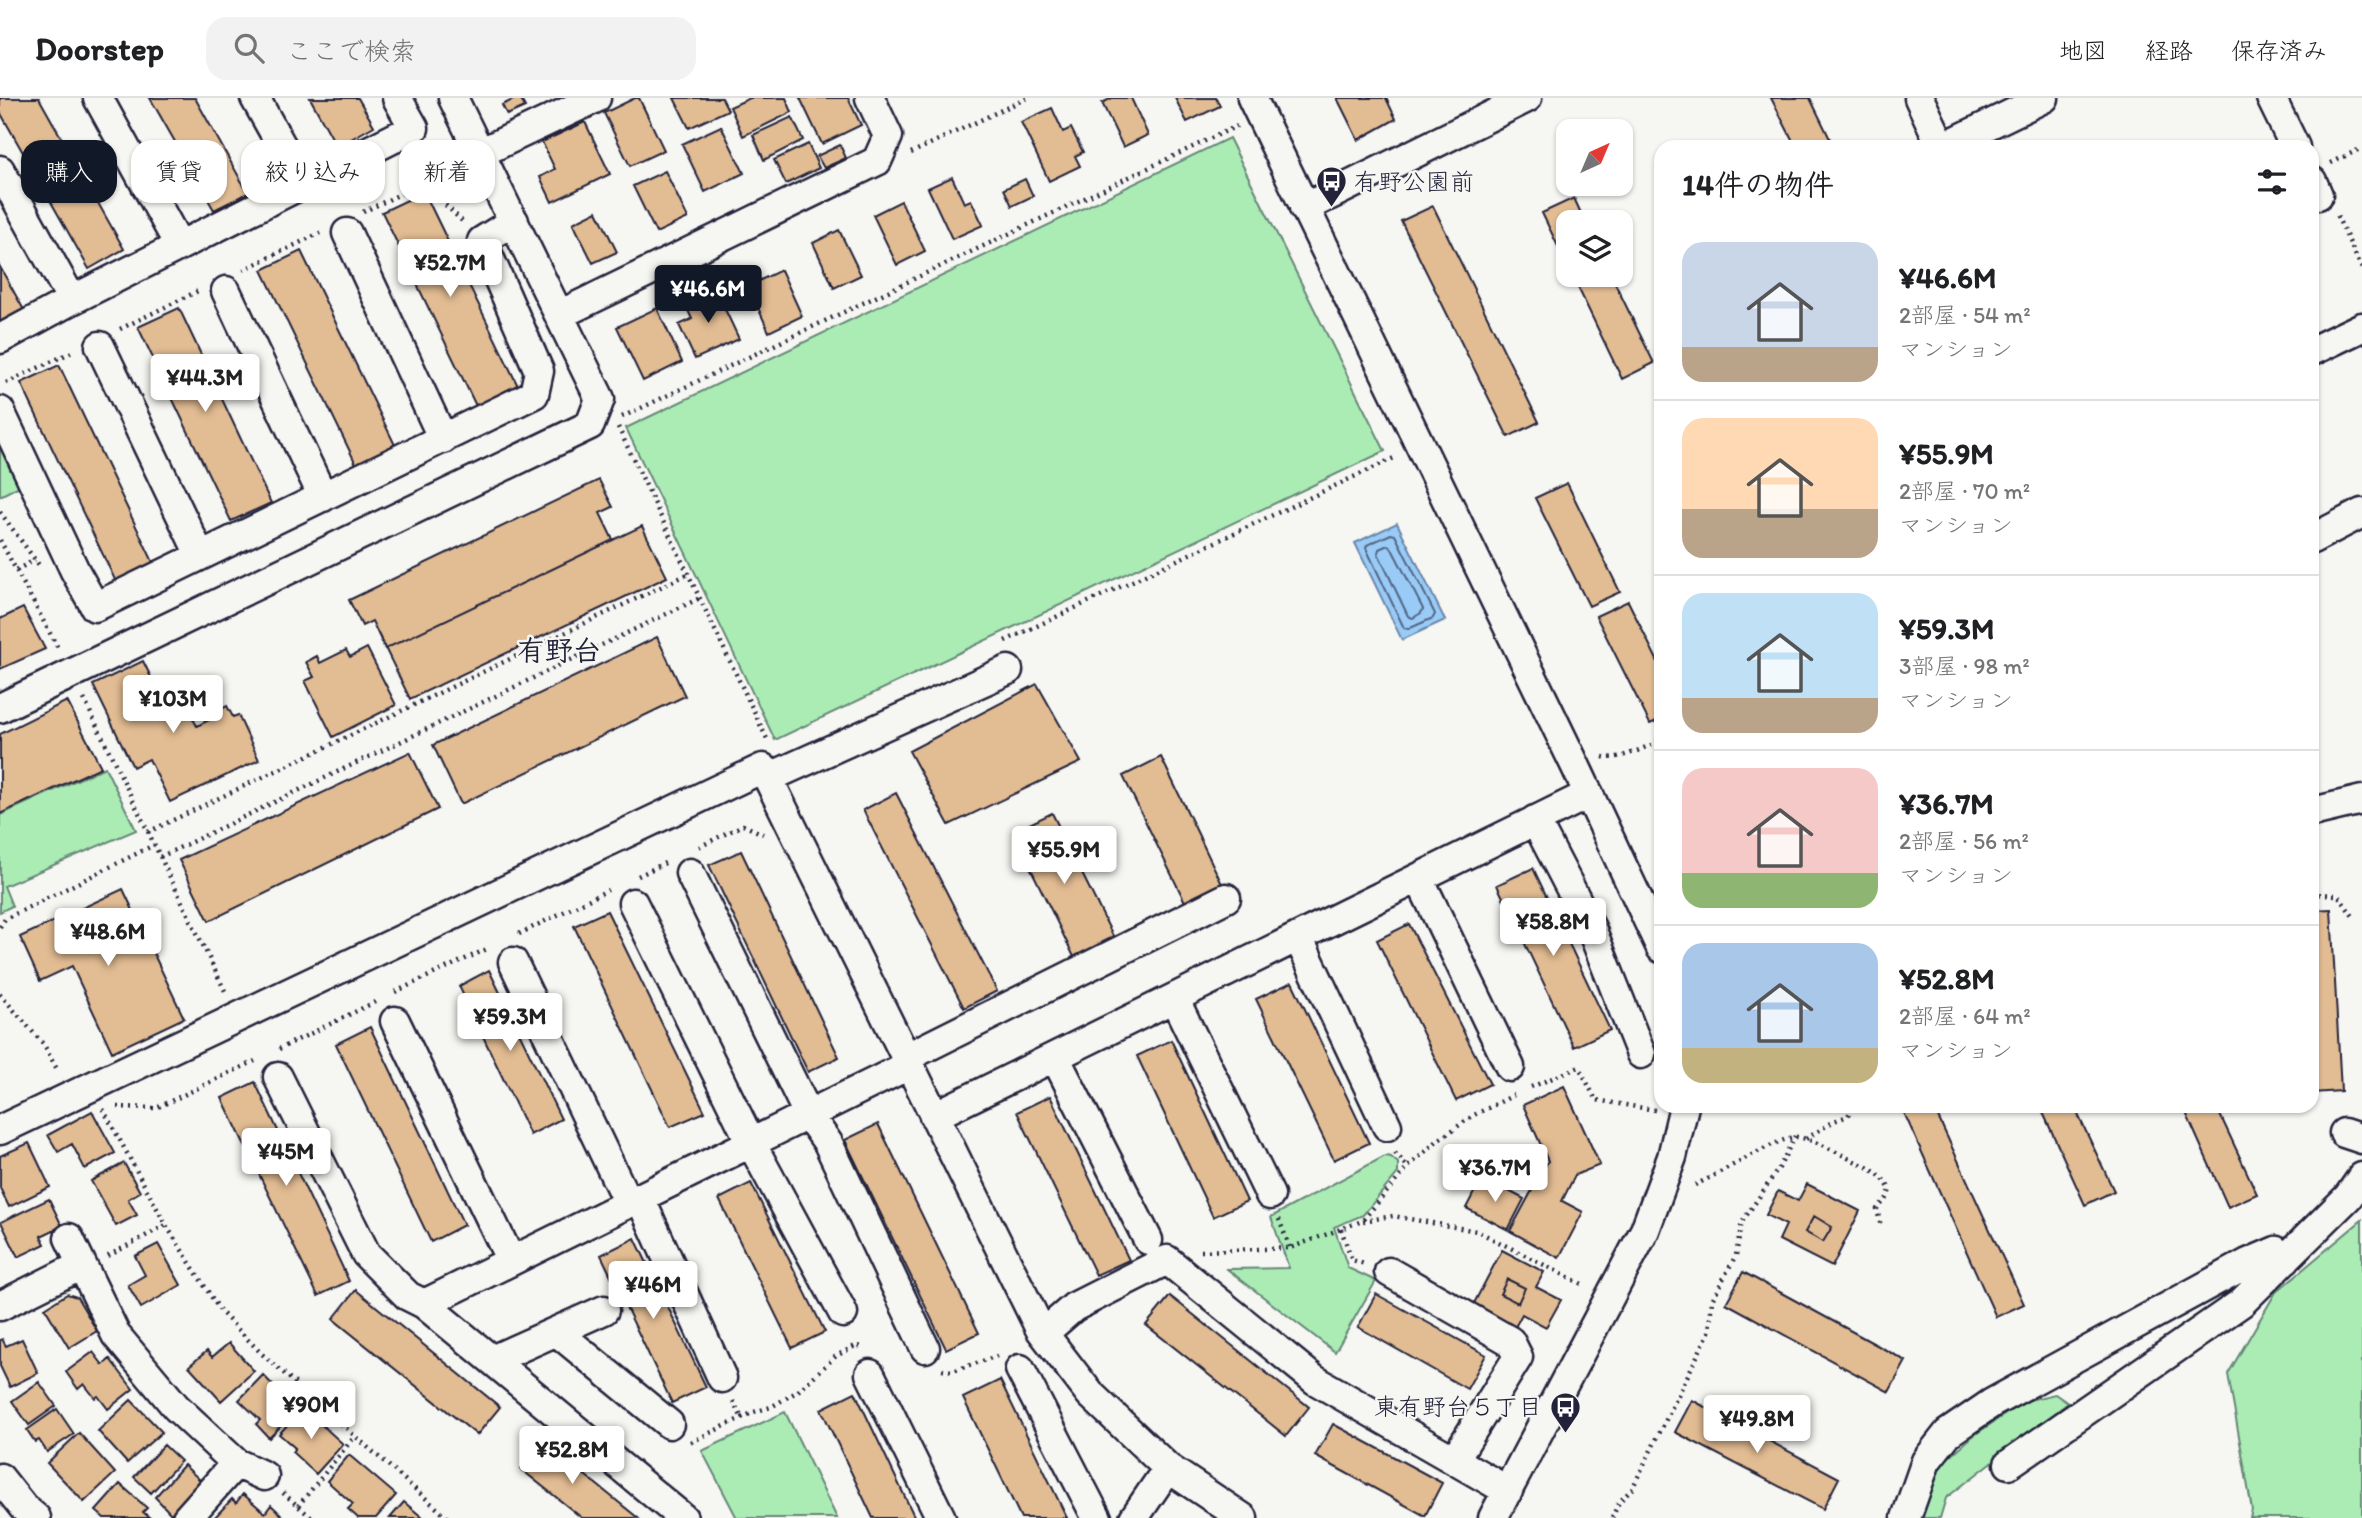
<!DOCTYPE html>
<html lang="ja">
<head>
<meta charset="utf-8">
<style>
  :root { --surface:#fff; --page:#f2f2f2; --text:#202124; --muted:#757577; --line:#e0e0e0; --accent:#111827 }
  body { margin:0; font-family:Itim,"Klee One",sans-serif; background:var(--page); color:var(--text); height:100vh; display:flex; flex-direction:column; font-size:26px; white-space:nowrap }
  * { box-sizing:border-box; margin:0 }
  p { font-size:23px; color:var(--muted) }
  .icon { flex:none; width:38px; height:38px; fill:none; stroke:currentColor; stroke-width:2; stroke-linecap:round; stroke-linejoin:round }
  .map { position:relative; flex:1; overflow:hidden }
  .drawer { position:absolute; left:1654px; top:42px; width:665px; height:973px; display:flex; flex-direction:column; background:var(--surface); border-radius:21px; box-shadow:0 2px 5px #0004 }
  .drawer>* { flex:none }
  .top-card { position:absolute; left:21px; top:42px; width:665px; height:63px; display:flex; gap:14px }
  .needle { width:46px; rotate:44deg }
  .tools { position:absolute; left:1556px; top:21px; display:grid; gap:14px }
  .tools a { display:grid; place-items:center; width:77px; height:77px; border-radius:14px; background:var(--surface); box-shadow:0 2px 5px #0004; font-size:35px }
  .price { position:absolute; translate:-50% -60px; padding:0 16px; border-radius:7px; background:#fff; color:#222; font-size:23px; line-height:46px; filter:drop-shadow(0 2px 4px #0008) }
  .price::after { content:''; position:absolute; left:50%; top:42px; width:21px; height:16px; margin-left:-10px; background:inherit; clip-path:polygon(0 0,100% 0,50% 100%) }
  .price.active { background:var(--accent); color:#fff }
  ul { padding:0; list-style:none }
  li { display:flex; align-items:center; gap:21px; height:175px; padding:0 28px }
  li+li { border-top:2px solid var(--line) }
  li span { display:grid; place-items:center; flex:none; width:196px; height:140px; border-radius:21px; color:#555 }
  li>.icon { margin-inline-start:auto }
  span .icon { width:84px; height:84px; fill:#fffc; stroke-width:1 }
  li b { font-size:30px }
  h2 { display:flex; justify-content:space-between; align-items:center; height:84px; padding:0 28px; font-size:30px }
  .tag { padding:0 24px; border-radius:21px; background:var(--surface); box-shadow:0 2px 5px #0004; font-size:24px; line-height:63px }
  .tag.active { background:var(--accent); color:#fff }
  header { display:flex; align-items:center; gap:42px; box-sizing:border-box; height:98px; padding:0 35px; background:var(--surface); border-bottom:2px solid var(--line) }
  header strong { font-size:33px }
  nav { display:flex; gap:38px; margin-inline-start:auto; font-size:24px }
  .search { width:490px; height:63px; background:var(--page); display:flex; align-items:center; gap:18px; box-sizing:border-box; padding:0 24px; border-radius:21px; color:var(--muted); font-size:26px }
  .map>svg:first-child { display:block }
</style>
</head>
<body>
<header>
<strong>Doorstep</strong>
<div class="search"><svg class="icon" aria-label="search" viewBox="0 0 24 24"><circle cx="10" cy="10" r="6"/><path d="M15 15l6 6"/></svg>ここで検索</div>
<nav><a>地図</a><a>経路</a><a>保存済み</a></nav>
</header>
<div class="map">
<svg width="2362" height="1420" viewBox="0 0 2362 1420">
  <rect width="100%" height="100%" fill="#f6f6f2"/>
  <filter id="ink" filterUnits="userSpaceOnUse"><feTurbulence type="fractalNoise" baseFrequency=".0143" numOctaves="2"/><feDisplacementMap in="SourceGraphic" scale="14" xChannelSelector="R" yChannelSelector="G"/><feConvolveMatrix kernelMatrix="1 2 1 2 8 2 1 2 1" color-interpolation-filters="sRGB"/></filter>
  <g filter="url(#ink)">
    <!-- green -->
    <path fill="#abecb5" stroke="#668778" stroke-width="2" d="M1229,40L1385,353L775,642L626,330Z
      M0,337L25,385L0,398Z
      M105,669L136,732L4,788L12,808L0,814V717Z
      M1385,1058L1391,1059L1398,1065V1075L1363,1117L1334,1129L1348,1170L1376,1183L1335,1254L1227,1171L1289,1170L1271,1119Z
      M2362,1122V1420H2250L2252,1412L2228,1276L2276,1194Z
      M2055,1296L2068,1305L1946,1400L1940,1420H1919L1933,1373L1973,1338L2025,1303Z
      M785,1314L837,1420H737L702,1353Z"/>
    <!-- water -->
    <path fill="#99cbf6" stroke="#6987ab" stroke-width="2" d="M1397,425L1445,522L1402,542L1355,445Z"/>
    <g fill="none" stroke-linecap="round" stroke-linejoin="round">
      <!-- shore -->
      <path stroke="#526686" stroke-width="2" d="M1391,436L1395,437L1435,516L1433,520L1408,531L1404,530L1366,450L1367,447Z
        M1388,447L1391,449L1423,511L1421,515L1413,520L1408,518L1378,455L1379,451Z"/>
    </g>
    <!-- building -->
    <path fill="#e2bc93" stroke="#22223b" stroke-width="2" d="M0,0H39L124,151L89,171L0,14Z
      M150,0H195L248,95L214,112Z
      M310,0H358L374,28L337,49Z
      M517,0H520L525,9L507,17L502,7Z
      M635,0H639L664,52L630,68L604,15Z
      M674,0H722L728,12L689,30Z
      M750,0H786L792,14L743,38L730,9Z
      M800,0H848L861,27L822,46Z
      M1112,0H1131L1148,37L1123,49L1102,5Z
      M1175,0H1216L1220,8L1187,24Z
      M1337,0H1386L1396,21L1358,42Z
      M1771,0H1810L1832,45L1822,49H1796Z
      M1052,10L1063,34L1071,30L1083,54L1075,58L1080,68L1049,83L1021,24Z
      M792,19L803,42L764,62L753,37Z
      M585,24L610,76L552,104L540,79L555,71L542,44Z
      M721,28L744,75L705,94L682,46Z
      M808,46L819,70L786,86L774,62Z
      M840,47L846,60L824,70L817,58Z
      M665,73L688,120L656,135L633,88Z
      M952,79L964,105L971,102L983,127L952,141L928,90Z
      M1025,81L1033,98L1012,108L1004,91Z
      M424,94L518,288L476,308L382,114Z
      M1574,100L1585,124H1568V169L1542,115Z
      M901,103L925,153L897,167L873,117Z
      M1433,108L1539,324L1508,339L1401,123Z
      M597,113L617,154L593,165L573,125Z
      M839,132L861,177L834,190L813,145Z
      M301,153L395,347L356,366L262,172Z
      M0,169L29,221L0,236Z
      M781,172L802,218L769,234L748,188Z
      M1572,177H1611L1654,265L1622,281Z
      M716,192L739,241L695,261L679,227L692,221L685,206Z
      M179,210L271,405L231,423L138,229Z
      M657,210L682,264L643,283L617,229Z
      M59,267L154,466L116,484L21,285Z
      M599,382L613,409L600,415L613,442L385,551L372,523L362,528L349,502Z
      M599,382L613,409L600,415L613,442L642,428L667,479L410,601L372,523L362,528L349,502Z
      M1567,385L1620,494L1589,508L1535,400Z
      M1628,503L1661,570V621L1650,626L1596,518Z
      M23,510L45,551L0,571V521Z
      M657,539L685,598L461,706L433,647Z
      M367,550L396,607L333,639L305,583L314,579L306,564L317,558L320,565L346,552L350,559Z
      M143,563L173,624L190,615L197,628L213,620L211,616L227,608L233,619L238,617L259,662L170,704L149,661L133,669L93,587Z
      M1037,586L1081,664L949,727L909,653Z
      M67,603L101,669L0,716V636Z
      M410,654L438,711L209,823L179,762Z
      M1161,659L1222,786L1185,804L1123,678Z
      M896,695L997,893L964,910L863,712Z
      M1052,715L1114,840L1075,861L1013,734Z
      M741,753L839,959L808,974L709,767Z
      M1533,770L1610,932L1574,949L1497,787Z
      M123,791L184,920L112,954L72,868L40,883L20,839Z
      M2331,811L2341,993L2312,995V812Z
      M607,813L705,1014L670,1029L574,828Z
      M1409,826L1490,986L1456,1003L1377,842Z
      M489,872L561,1021L530,1037L459,888Z
      M1292,884L1369,1045L1334,1062L1256,901Z
      M370,929L464,1127L431,1144L336,946Z
      M1171,942L1247,1103L1213,1119L1137,958Z
      M255,984L349,1183L318,1198L222,1000Z
      M1564,988L1600,1067L1575,1077L1562,1103L1583,1114L1559,1160L1510,1133L1548,1063L1523,1007Z
      M1050,998L1129,1162L1096,1177L1017,1014Z
      M1901,1008H1933L2024,1206L1996,1219Z
      M2040,1008H2074L2114,1093L2085,1107Z
      M2183,1008H2216L2257,1096L2228,1109Z
      M92,1013L115,1055L85,1071L72,1046L58,1054L48,1037Z
      M878,1026L979,1235L946,1251L845,1042Z
      M29,1045L50,1089L9,1109L0,1090V1058Z
      M124,1065L140,1094L128,1101L137,1117L116,1128L91,1083Z
      M1482,1079L1524,1101L1508,1132L1466,1110Z
      M751,1085L825,1234L792,1250L719,1101Z
      M1807,1086L1860,1113L1832,1169L1779,1142L1786,1127L1766,1117L1778,1093L1798,1103Z
      M49,1101L62,1128L41,1138L45,1146L18,1159L1,1124Z
      M1814,1118L1832,1129L1823,1144L1805,1134Z
      M635,1140L706,1289L672,1305L601,1157Z
      M158,1146L181,1187L141,1210L128,1187L145,1177L135,1158Z
      M1502,1152L1544,1174L1536,1189L1561,1202L1546,1229L1522,1216L1514,1231L1472,1209Z
      M1743,1174L1906,1263L1889,1294L1726,1205Z
      M1507,1181L1525,1190L1518,1205L1500,1196Z
      M356,1192L500,1309L477,1337L333,1221Z
      M67,1196L77,1199L97,1233L69,1250L45,1210Z
      M1376,1196L1486,1257L1467,1291L1358,1229Z
      M1170,1198L1309,1309L1286,1338L1146,1227Z
      M2,1241L6,1248L22,1241L38,1275L10,1289L0,1268V1242Z
      M229,1245L254,1273L221,1303L189,1268L207,1253L212,1259Z
      M93,1254L103,1267L110,1261L133,1291L108,1311L98,1298L95,1300L84,1286L78,1291L66,1274Z
      M263,1277L297,1312L269,1340L256,1326L260,1322L239,1302Z
      M1000,1282L1067,1420H1021L963,1300Z
      M39,1284L56,1308L29,1327L12,1303Z
      M855,1294L915,1420H873L821,1311Z
      M131,1302L162,1334L127,1365L98,1333Z
      M1692,1302L1839,1380L1823,1411L1675,1334Z
      M303,1310L343,1346L316,1376L292,1354L295,1350L279,1336Z
      M57,1311L74,1336L47,1354L39,1342L35,1344L27,1332Z
      M1333,1326L1442,1385L1425,1418L1315,1358Z
      M79,1335L115,1375L84,1404L47,1365Z
      M543,1343L638,1420H582L521,1371Z
      M164,1347L181,1363L151,1395L134,1379Z
      M349,1357L396,1397L376,1420H358L348,1411L353,1406L327,1383Z
      M184,1367L202,1384L171,1416L155,1399Z
      M120,1386L147,1410L143,1414L150,1420H104L96,1413Z
      M243,1396L265,1415L271,1407L285,1420H214L232,1401L236,1405Z
      M404,1404L423,1420H390Z"/>
    <g fill="none" stroke-linecap="round" stroke-linejoin="round">
      <defs>
        <path id="minor" d="M98,0L179,147
          M255,0L303,86
          M1252,0L1576,669L1661,850
          M1919,0L1942,49
          M2271,0L2295,49
          M1943,49L2044,0
          M480,55L596,0
          M0,72L72,202
          M2312,83L2318,97
          M1304,110L1527,0
          M347,135L443,341
          M226,193L323,399
          M559,217L877,63L888,38L870,0
          M0,241L72,202L414,30L397,0
          M100,248L200,457
          M2312,253L2362,229
          M0,313L75,473L95,509L534,296L539,273L482,143L514,123
          M2312,441L2362,415
          M0,610L590,327L600,301L453,0
          M768,680L1008,572
          M2312,714L2362,702
          M1535,722L1591,830L1641,956
          M690,775L809,1018L828,1045L925,1250
          M1419,780L1510,969
          M633,805L751,1045L843,1215
          M1298,839L1387,1028
          M513,864L628,1105
          M1174,900L1270,1097
          M395,923L511,1163
          M1055,959L1148,1142
          M905,960L1226,800
          M278,979L366,1156L408,1198L424,1206L683,1420
          M934,1018L1589,696
          M0,1032L763,670L1040,1231L1090,1296L1168,1370L1243,1420
          M2344,1035L2362,1041
          M640,1100L722,1280
          M69,1140L116,1237L176,1309L236,1365L264,1378
          M1389,1174L1510,1243L1518,1259L1454,1362
          M424,1206L909,967
          M0,1208L82,1167
          M557,1234L669,1326
          M1044,1235L1074,1209L1167,1162L1315,1282L1508,1393
          M492,1262L604,1212
          M1020,1271L1097,1420
          M870,1276L941,1420
          M2009,1366L2241,1205L2348,1099L2362,1079
          M0,1380L23,1409L36,1420
          M187,1420L236,1365
          M1134,1420L1168,1370
          M1493,1420L1645,1132L1672,1059L1684,1008
          M1906,1420L1926,1363L1948,1335L1992,1305L2248,1165L2276,1153L2286,1161"/>
      </defs>
      <!-- minor casing -->
      <use href="#minor" stroke="#22223b" stroke-width="33"/>
      <!-- path -->
      <path stroke="#22223b" stroke-width="4.5" stroke-dasharray="2 5" stroke-linecap="butt" d="M911,55L1027,0
        M2331,65L2362,50
        M363,114L423,85L464,125
        M2337,118L2362,171
        M243,172L320,135
        M120,231L200,192
        M6,285L74,253
        M622,319L1237,28
        M618,329L768,643
        M0,414L39,467
        M0,442L59,552
        M16,472L35,462
        M1005,543L1394,360
        M84,601L226,895
        M1603,659C1619,663 1646,649 1661,642
        M148,734L688,476
        M699,749L743,727L763,736
        M160,759L700,500
        M638,778L665,765
        M2312,796L2338,797L2355,821
        M0,829L5,821L154,747
        M519,836L608,792
        M395,894L489,850
        M0,896L44,947L58,973
        M279,951L375,904
        M1531,989L1579,969L1596,1002L1655,1012
        M117,1009L156,1010L255,963
        M103,1011L166,1127L221,1214L262,1256L448,1420
        M1806,1041L1834,1023L1848,1018L1853,1008
        M1395,1055L1408,1069
        M1695,1087C1713,1079 1785,1036 1797,1039C1815,1042 1832,1052 1848,1060C1865,1068 1882,1074 1890,1092L1887,1100L1877,1111L1881,1129
        M1279,1121L1290,1150
        M1363,1123L1393,1118L1477,1133L1584,1187
        M1341,1131L1352,1162L1365,1166
        M1201,1153L1290,1150L1362,1123L1408,1069L1437,1043L1474,1017L1514,997
        M108,1158L166,1127
        M942,1272L953,1273L997,1258
        M733,1303L742,1320
        M691,1344L754,1314L771,1309L798,1293L836,1258L857,1247L863,1250
        M283,1395L312,1420
        M298,1408L355,1338
        M1612,1420L1619,1404L1632,1391L1709,1234L1712,1202L1736,1157L1742,1124L1779,1070L1795,1038"/>
      <!-- minor -->
      <use href="#minor" stroke="#f6f6f2" stroke-width="28"/>
    </g>
  </g>
  <!-- icons -->
  <defs>
    <symbol id="bus-pin" viewBox="-11 -11 22 30"><path d="M0 17L-7.5 6A9.5 9.5 0 1 1 7.5 6Z" fill="#22223b" stroke="#f6f6f2"/><path d="M-5-6H5V4H4V6H2V4H-2V6H-4V4H-5ZM-3.5-4V0h7V-4ZM-3.5 1.2v1.5H-2V1.2ZM2 1.2v1.5H3.5V1.2Z" fill="#fff"/></symbol>
  </defs>
  <g fill-rule="evenodd">
    <use href="#bus-pin" x="1314" y="66" width="35" height="47"/>
    <use href="#bus-pin" x="1548" y="1292" width="35" height="47"/>
  </g>
  <g text-anchor="middle" stroke-width="5" stroke-linejoin="round" paint-order="stroke">
    <!-- poi labels -->
    <g font-size="24" fill="#22223b" stroke="#f6f6f2" text-anchor="start">
      <text x="1354" y="92">有野公園前</text>
      <text x="1542" y="1317" text-anchor="end">東有野台５丁目</text>
    </g>
    <!-- quarter labels -->
    <g font-size="28" font-weight="bold" fill="#22223b" stroke="#f6f6f2">
      <text x="559" y="562">有野台</text>
    </g>
  </g>
</svg>
<div class="tools">
<a><svg class="needle" viewBox="-14 -14 28 28"><path d="M0-13l5 13h-10z" fill="#e53935"/><path d="M0 13l5-13h-10z" fill="#757577"/></svg></a>
<a><svg class="icon" aria-label="layers" viewBox="0 0 24 24"><path d="M12 4l9 5-9 5-9-5zM3 14l9 5 9-5"/></svg></a>
</div>
<b class="price" style="left:450px;top:201px">¥52.7M</b>
<b class="price active" style="left:708px;top:227px">¥46.6M</b>
<b class="price" style="left:205px;top:316px">¥44.3M</b>
<b class="price" style="left:173px;top:637px">¥103M</b>
<b class="price" style="left:1064px;top:788px">¥55.9M</b>
<b class="price" style="left:1553px;top:860px">¥58.8M</b>
<b class="price" style="left:108px;top:870px">¥48.6M</b>
<b class="price" style="left:510px;top:955px">¥59.3M</b>
<b class="price" style="left:286px;top:1090px">¥45M</b>
<b class="price" style="left:1495px;top:1106px">¥36.7M</b>
<b class="price" style="left:653px;top:1223px">¥46M</b>
<b class="price" style="left:311px;top:1343px">¥90M</b>
<b class="price" style="left:1757px;top:1357px">¥49.8M</b>
<b class="price" style="left:572px;top:1388px">¥52.8M</b>
<div class="top-card">
<a class="tag active">購入</a>
<a class="tag">賃貸</a>
<a class="tag">絞り込み</a>
<a class="tag">新着</a>
</div>
<section class="drawer">
<h2>14件の物件<svg class="icon" aria-label="filters" viewBox="0 0 24 24"><path d="M4 7h16M4 17h16"/><circle cx="9" cy="7" r="2"/><circle cx="15" cy="17" r="2"/></svg></h2>
<ul>
<li><span style="background:linear-gradient(#c9d6e8 75%,#b9a48a 0)"><svg class="icon" aria-label="home" viewBox="0 0 24 24"><path d="M3 11l9-7 9 7M6 9v11h12V9"/></svg></span><div><b>¥46.6M</b><p>2部屋 · 54 m²</p><p>マンション</p></div></li>
<li><span style="background:linear-gradient(#ffd9b3 65%,#b9a48a 0)"><svg class="icon" aria-label="home" viewBox="0 0 24 24"><path d="M3 11l9-7 9 7M6 9v11h12V9"/></svg></span><div><b>¥55.9M</b><p>2部屋 · 70 m²</p><p>マンション</p></div></li>
<li><span style="background:linear-gradient(#bfe0f5 75%,#b9a48a 0)"><svg class="icon" aria-label="home" viewBox="0 0 24 24"><path d="M3 11l9-7 9 7M6 9v11h12V9"/></svg></span><div><b>¥59.3M</b><p>3部屋 · 98 m²</p><p>マンション</p></div></li>
<li><span style="background:linear-gradient(#f6c9c9 75%,#8fb573 0)"><svg class="icon" aria-label="home" viewBox="0 0 24 24"><path d="M3 11l9-7 9 7M6 9v11h12V9"/></svg></span><div><b>¥36.7M</b><p>2部屋 · 56 m²</p><p>マンション</p></div></li>
<li><span style="background:linear-gradient(#a9c7e8 75%,#c2b280 0)"><svg class="icon" aria-label="home" viewBox="0 0 24 24"><path d="M3 11l9-7 9 7M6 9v11h12V9"/></svg></span><div><b>¥52.8M</b><p>2部屋 · 64 m²</p><p>マンション</p></div></li>
</ul>
</section>
</div>
</body>
</html>
